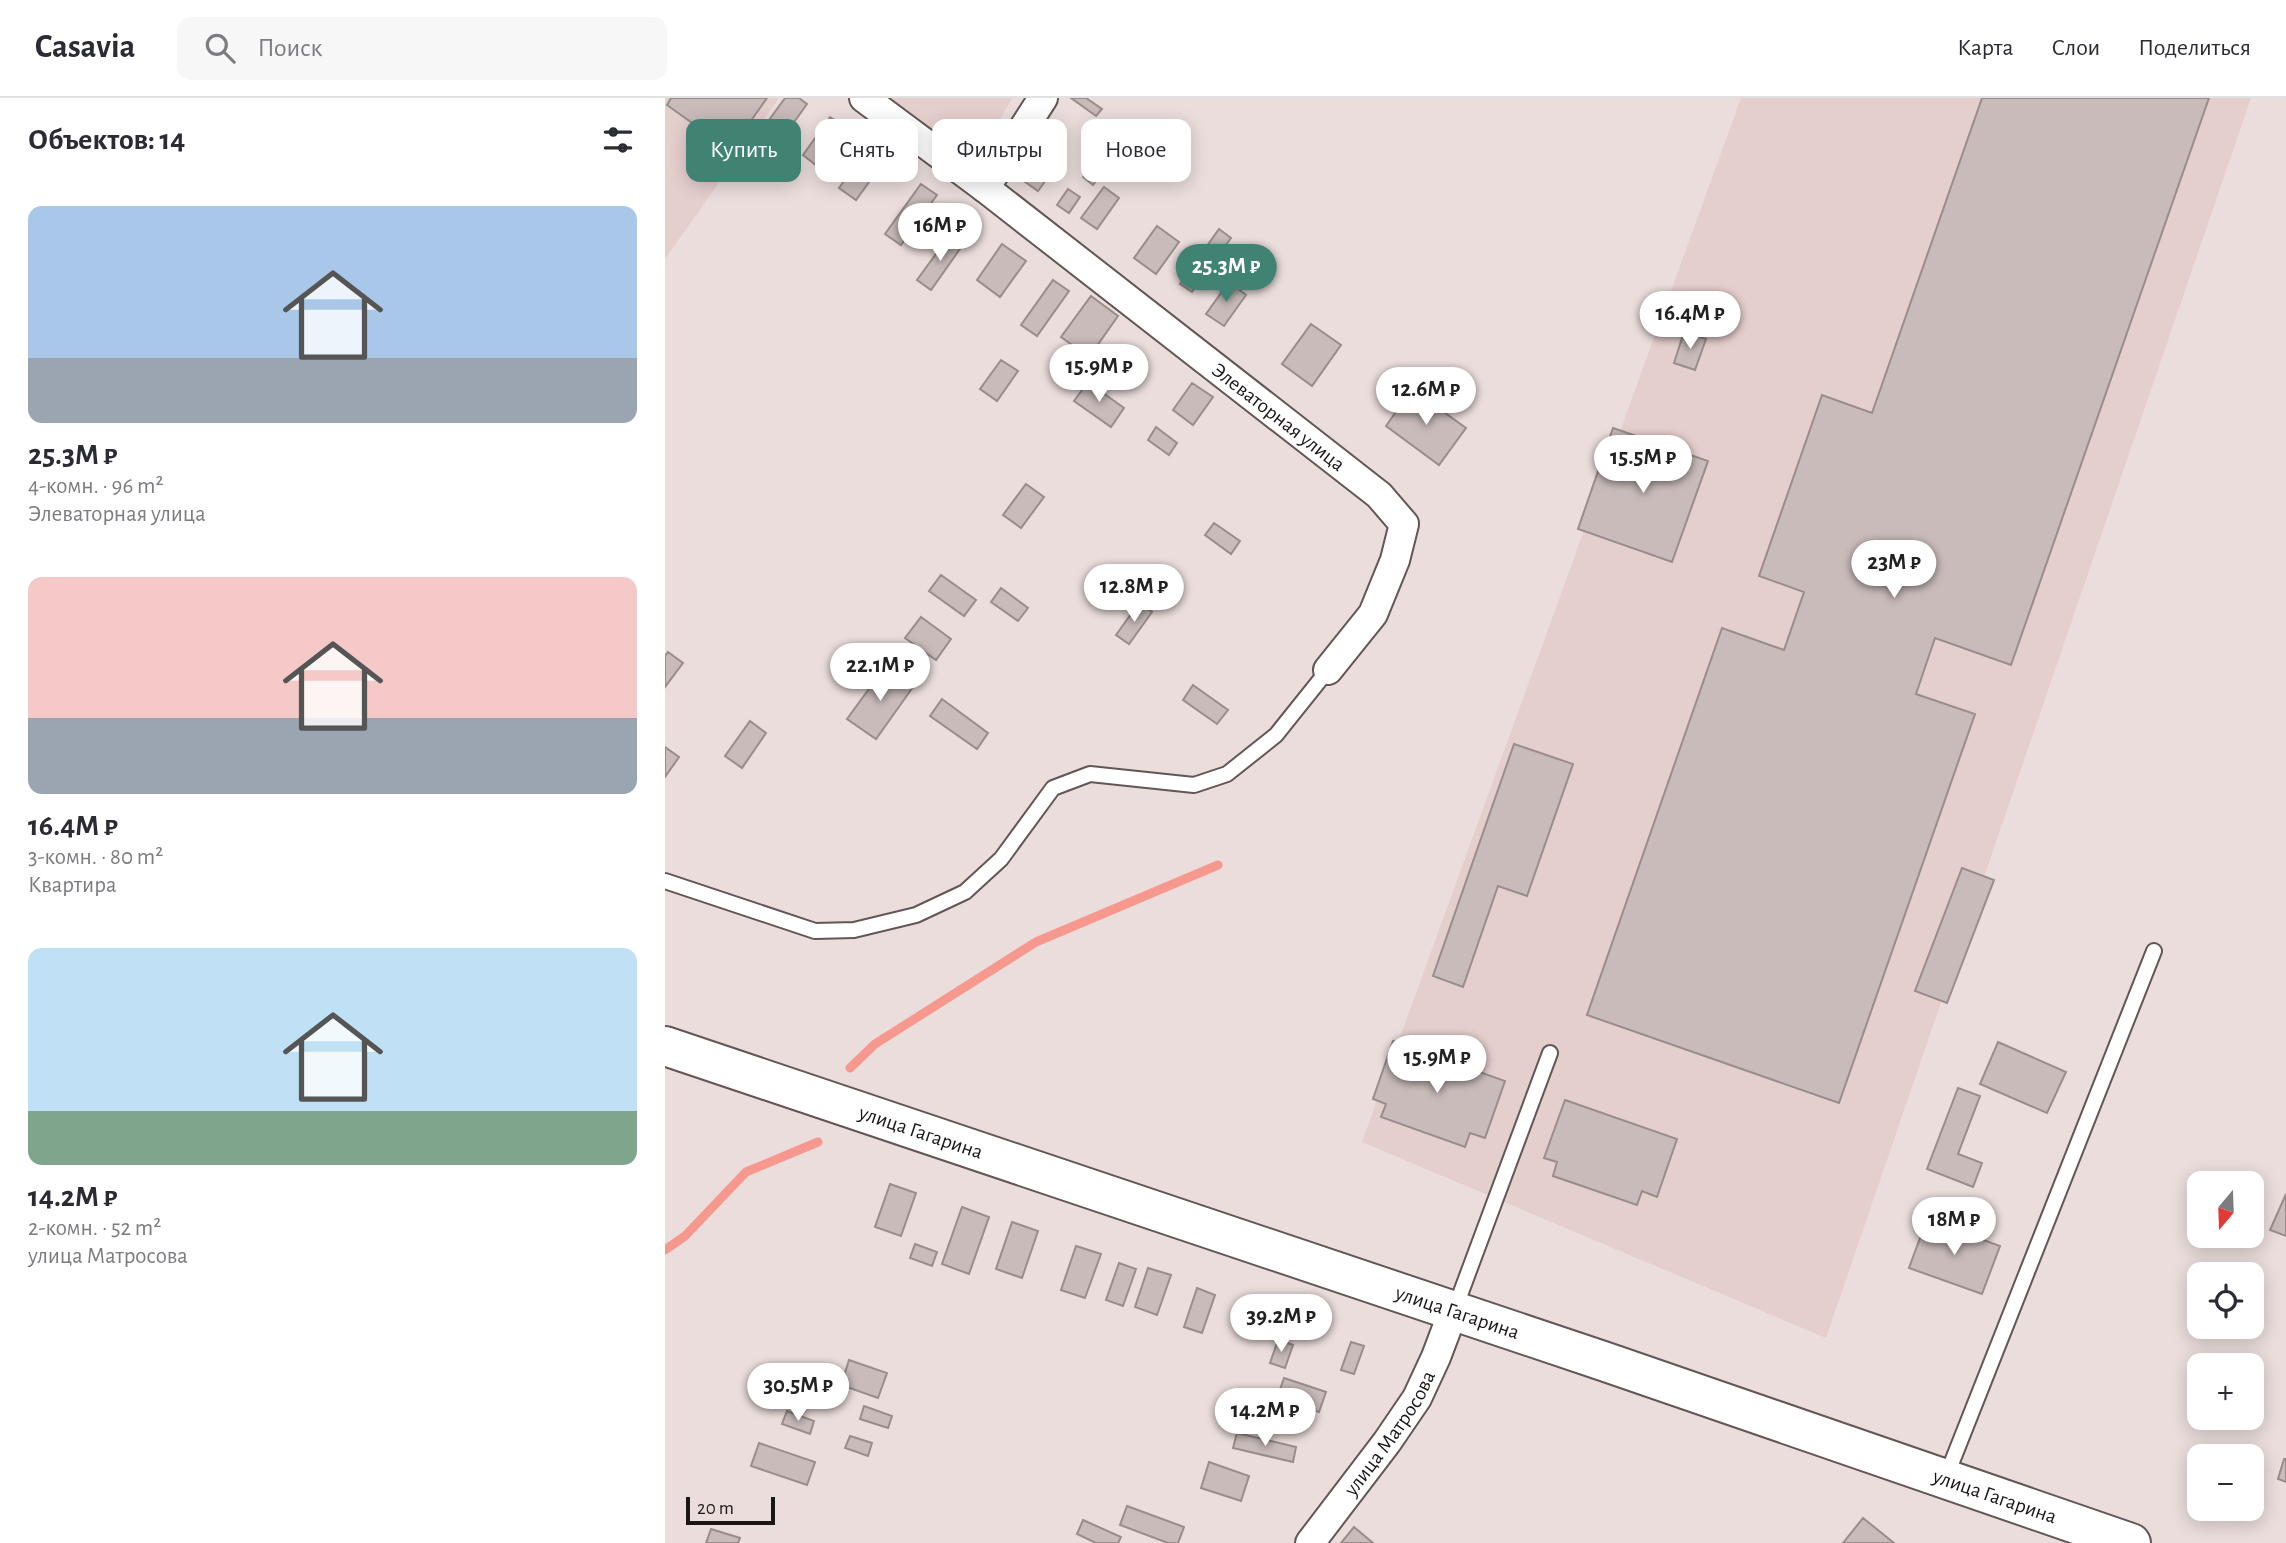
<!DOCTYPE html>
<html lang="ru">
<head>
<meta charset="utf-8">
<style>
  :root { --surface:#fff; --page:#f7f7f7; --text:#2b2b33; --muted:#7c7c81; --line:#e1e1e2; --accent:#418373 }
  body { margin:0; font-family:"Alegreya Sans",sans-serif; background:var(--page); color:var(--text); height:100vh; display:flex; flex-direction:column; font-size:26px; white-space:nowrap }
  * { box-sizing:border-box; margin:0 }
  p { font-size:23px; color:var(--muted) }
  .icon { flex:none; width:38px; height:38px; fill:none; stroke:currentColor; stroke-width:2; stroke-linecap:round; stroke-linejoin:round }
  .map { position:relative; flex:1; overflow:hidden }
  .panel { display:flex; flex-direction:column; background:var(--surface); width:665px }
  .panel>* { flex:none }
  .guide { position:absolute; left:21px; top:21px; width:665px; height:63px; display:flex; gap:14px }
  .needle { width:46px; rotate:199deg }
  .buttons { position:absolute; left:1522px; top:1073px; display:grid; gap:14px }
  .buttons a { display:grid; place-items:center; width:77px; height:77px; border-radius:14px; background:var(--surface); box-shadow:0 4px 18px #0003; font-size:35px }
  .scale { position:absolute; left:21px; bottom:18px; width:89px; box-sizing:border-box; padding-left:7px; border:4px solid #1a1615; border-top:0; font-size:19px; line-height:24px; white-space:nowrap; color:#1a1615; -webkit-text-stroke:5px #eadddb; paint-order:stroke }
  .price { position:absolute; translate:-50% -60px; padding:0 16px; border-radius:24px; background:#fff; color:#222; font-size:23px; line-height:46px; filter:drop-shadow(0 2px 4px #0008) }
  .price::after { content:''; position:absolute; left:50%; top:42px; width:21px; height:16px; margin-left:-10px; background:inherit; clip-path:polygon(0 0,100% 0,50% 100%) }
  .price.current { background:var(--accent); color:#fff }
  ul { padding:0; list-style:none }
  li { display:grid; align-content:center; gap:14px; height:371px; padding:0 28px }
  li span { display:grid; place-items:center; height:217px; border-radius:14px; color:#555 }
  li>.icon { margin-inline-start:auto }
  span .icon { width:126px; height:126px; fill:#fffc; stroke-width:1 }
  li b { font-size:30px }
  h2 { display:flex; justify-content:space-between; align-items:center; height:84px; padding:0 28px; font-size:30px }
  .chip { padding:0 24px; border-radius:14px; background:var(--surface); box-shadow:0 4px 18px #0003; font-size:24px; line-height:63px }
  .chip.current { background:var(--accent); color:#fff }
  header { display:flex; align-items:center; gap:42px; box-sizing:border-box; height:98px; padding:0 35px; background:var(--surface); border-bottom:2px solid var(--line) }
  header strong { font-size:33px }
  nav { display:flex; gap:38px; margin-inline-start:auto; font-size:24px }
  .search { width:490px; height:63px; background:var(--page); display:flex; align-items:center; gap:18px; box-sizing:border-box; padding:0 24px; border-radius:14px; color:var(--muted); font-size:26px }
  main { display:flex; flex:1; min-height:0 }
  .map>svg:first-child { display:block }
</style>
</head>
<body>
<header>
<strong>Casavia</strong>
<div class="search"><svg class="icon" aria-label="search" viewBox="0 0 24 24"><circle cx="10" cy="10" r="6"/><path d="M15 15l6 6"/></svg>Поиск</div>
<nav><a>Карта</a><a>Слои</a><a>Поделиться</a></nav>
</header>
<main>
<section class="panel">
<h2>Объектов: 14<svg class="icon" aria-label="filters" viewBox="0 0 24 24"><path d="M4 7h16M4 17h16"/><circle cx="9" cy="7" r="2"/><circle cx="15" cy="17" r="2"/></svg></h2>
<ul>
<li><span style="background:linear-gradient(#a9c7e8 70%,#9aa5b1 0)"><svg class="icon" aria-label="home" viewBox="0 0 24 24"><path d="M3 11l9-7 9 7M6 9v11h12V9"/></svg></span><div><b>25.3M ₽</b><p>4-комн. · 96 m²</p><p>Элеваторная улица</p></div></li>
<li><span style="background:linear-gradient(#f6c9c9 65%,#9aa5b1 0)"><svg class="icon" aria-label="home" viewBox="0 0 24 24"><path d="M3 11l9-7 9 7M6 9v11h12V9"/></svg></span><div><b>16.4M ₽</b><p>3-комн. · 80 m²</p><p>Квартира</p></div></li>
<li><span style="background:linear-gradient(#bfe0f5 75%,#7fa58c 0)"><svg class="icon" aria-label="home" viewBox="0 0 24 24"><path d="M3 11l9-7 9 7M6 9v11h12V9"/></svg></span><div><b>14.2M ₽</b><p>2-комн. · 52 m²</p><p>улица Матросова</p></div></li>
</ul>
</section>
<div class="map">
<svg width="1621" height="1445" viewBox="0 0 1621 1445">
  <rect width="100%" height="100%" fill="#eadddb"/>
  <!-- built -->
  <path fill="#e5cfcd" d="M0,0H114L0,161Z
    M226,0H347L310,66Z
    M1076,0H1586L1161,1240L697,1044Z"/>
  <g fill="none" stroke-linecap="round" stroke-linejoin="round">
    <!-- stream -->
    <path stroke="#f7988e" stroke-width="9" d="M185,970L210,946L371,844L553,767
      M0,1152L20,1138L81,1074L153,1044"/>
  </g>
  <!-- building -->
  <path fill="#c8bbba" stroke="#998d8b" stroke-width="2" d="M6,0H102L65,52L2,7Z
    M120,0H134L142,6L117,41L99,29Z
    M406,0H421L437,11L431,18Z
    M1317,0H1544L1346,567L1270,540L1251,596L1310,616L1174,1005L922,917L1057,530L1119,552L1139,494L1094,478L1157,297L1207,315Z
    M165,19L180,29L152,68L138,57Z
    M466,39L482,51L473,64L456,52Z
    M434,57L445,64L428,87L418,79Z
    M372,59L389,71L373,93L356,81Z
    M195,61L212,73L191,102L174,90Z
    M256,86L272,97L236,147L220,136Z
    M439,89L454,100L432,131L416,120Z
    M403,91L415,99L404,115L392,107Z
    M492,128L514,144L491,176L469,160Z
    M554,131L566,140L527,194L515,186Z
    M284,138L297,148L266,192L252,182Z
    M337,146L361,163L335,199L312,182Z
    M388,182L404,193L372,238L356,227Z
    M564,184L581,197L559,228L541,216Z
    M426,198L453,218L424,259L396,239Z
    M646,226L676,247L647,288L617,266Z
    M1019,234L1041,241L1030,272L1009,265Z
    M336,262L353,273L332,303L315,291Z
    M423,284L459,310L446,329L409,303Z
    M527,285L548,299L528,327L508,312Z
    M747,291L801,330L774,367L721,328Z
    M491,329L512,345L504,357L483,342Z
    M948,330L1043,363L1007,464L913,431Z
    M361,386L379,399L356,430L338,417Z
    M549,425L575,443L566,456L540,437Z
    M276,477L311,502L299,518L264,493Z
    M336,490L363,510L353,523L326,504Z
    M474,505L487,514L464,546L451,537Z
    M256,519L286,541L271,562L240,540Z
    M3,554L18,565L0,589V558Z
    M220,569L248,589L211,641L182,621Z
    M528,587L563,612L552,626L518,602Z
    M277,601L323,635L312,651L265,618Z
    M85,623L101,635L77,670L60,658Z
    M849,646L908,666L862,798L833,788L798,889L768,878Z
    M0,649L14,659L0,679Z
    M1297,770L1329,782L1282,905L1250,893Z
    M728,943L840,983L820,1040L805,1035L800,1049L716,1019L721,1006L708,1001Z
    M1333,944L1401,974L1382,1015L1315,986Z
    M1293,990L1315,998L1293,1056L1317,1065L1308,1089L1262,1071Z
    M900,1002L1012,1041L992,1099L977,1093L972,1107L888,1078L892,1064L879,1060Z
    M225,1086L251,1095L236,1138L210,1129Z
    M1621,1096V1138L1605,1132Z
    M297,1109L324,1119L304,1176L277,1166Z
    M1262,1121L1335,1148L1317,1196L1244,1170Z
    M347,1124L373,1133L357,1180L331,1171Z
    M250,1146L272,1154L267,1168L245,1160Z
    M411,1148L436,1156L420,1200L396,1192Z
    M454,1165L471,1171L458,1208L441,1202Z
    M483,1170L506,1177L492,1217L470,1209Z
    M532,1190L550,1197L537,1235L519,1229Z
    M584,1205L591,1208L582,1232L575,1229Z
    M613,1242L628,1247L620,1270L605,1265Z
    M686,1244L699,1248L689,1276L676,1272Z
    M184,1262L222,1275L213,1300L176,1287Z
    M619,1280L661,1294L654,1314L612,1300Z
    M199,1308L227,1318L223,1330L195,1321Z
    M122,1313L149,1323L145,1336L117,1326Z
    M572,1335L631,1349L628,1364L568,1350Z
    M185,1338L207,1345L203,1358L180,1350Z
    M94,1345L150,1364L142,1387L86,1368Z
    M1619,1361H1621V1384L1613,1381Z
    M544,1364L584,1378L576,1403L536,1390Z
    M462,1408L519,1429L513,1445H503L455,1427Z
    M1198,1420L1229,1445H1178Z
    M418,1422L456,1439L453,1445H431L412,1436Z
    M689,1429L708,1445H676Z
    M46,1431L75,1440L73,1445H41Z"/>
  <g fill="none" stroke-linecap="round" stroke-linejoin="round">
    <defs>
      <path id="lane" d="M0,783L150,833L189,832L251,817L300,794L336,761L388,690L425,676L529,687L562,676L611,637L663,572
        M789,1213L885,955
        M1281,1379L1489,853"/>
      <g id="street">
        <path id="s1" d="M199,0L320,90L714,397L739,426L730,462L708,516L663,572"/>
        <path d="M320,90L378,0"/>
        <path id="s2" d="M645,1445L722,1344L752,1300L771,1259L788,1214"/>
      </g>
      <g id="primary">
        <path id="s3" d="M0,948L941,1264L1466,1445"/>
      </g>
    </defs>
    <!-- lane casing -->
    <use href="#lane" stroke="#625755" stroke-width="18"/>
    <!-- street casing -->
    <use href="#street" stroke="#625755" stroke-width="32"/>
    <!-- primary casing -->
    <use href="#primary" stroke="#625755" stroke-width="42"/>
    <!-- lane -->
    <use href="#lane" stroke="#fff" stroke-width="14"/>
    <!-- street -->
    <use href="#street" stroke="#fff" stroke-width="28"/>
    <!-- primary -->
    <use href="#primary" stroke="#fff" stroke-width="38"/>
  </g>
  <g text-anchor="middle" stroke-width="7" stroke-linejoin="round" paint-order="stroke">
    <!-- street labels -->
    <g font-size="21" fill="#1a1615" stroke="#eadddb">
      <text dy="7" stroke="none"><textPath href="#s1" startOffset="523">Элеваторная улица</textPath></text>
      <text dy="7" stroke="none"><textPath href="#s3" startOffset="270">улица Гагарина</textPath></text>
      <text dy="7" stroke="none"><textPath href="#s3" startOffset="836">улица Гагарина</textPath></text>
      <text dy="7" stroke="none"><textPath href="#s2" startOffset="136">улица Матросова</textPath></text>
      <text dy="7" stroke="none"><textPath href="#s3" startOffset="1404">улица Гагарина</textPath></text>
    </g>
  </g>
</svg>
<div class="buttons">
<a><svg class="needle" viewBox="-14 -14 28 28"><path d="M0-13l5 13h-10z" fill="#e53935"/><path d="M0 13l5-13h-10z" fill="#7c7c81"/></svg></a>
<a><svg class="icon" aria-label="locate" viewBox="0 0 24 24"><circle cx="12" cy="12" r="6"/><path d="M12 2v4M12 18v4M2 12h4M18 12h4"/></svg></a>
<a>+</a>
<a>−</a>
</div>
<div class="scale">20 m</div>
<b class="price" style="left:275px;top:165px">16M ₽</b>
<b class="price current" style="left:561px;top:206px">25.3M ₽</b>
<b class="price" style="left:1025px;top:253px">16.4M ₽</b>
<b class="price" style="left:434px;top:306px">15.9M ₽</b>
<b class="price" style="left:761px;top:329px">12.6M ₽</b>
<b class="price" style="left:978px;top:397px">15.5M ₽</b>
<b class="price" style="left:1229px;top:502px">23M ₽</b>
<b class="price" style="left:469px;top:526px">12.8M ₽</b>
<b class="price" style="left:215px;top:605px">22.1M ₽</b>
<b class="price" style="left:772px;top:997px">15.9M ₽</b>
<b class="price" style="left:1289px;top:1159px">18M ₽</b>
<b class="price" style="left:616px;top:1256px">39.2M ₽</b>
<b class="price" style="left:133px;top:1325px">30.5M ₽</b>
<b class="price" style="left:600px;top:1350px">14.2M ₽</b>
<div class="guide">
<a class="chip current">Купить</a>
<a class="chip">Снять</a>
<a class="chip">Фильтры</a>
<a class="chip">Новое</a>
</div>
</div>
</main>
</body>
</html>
